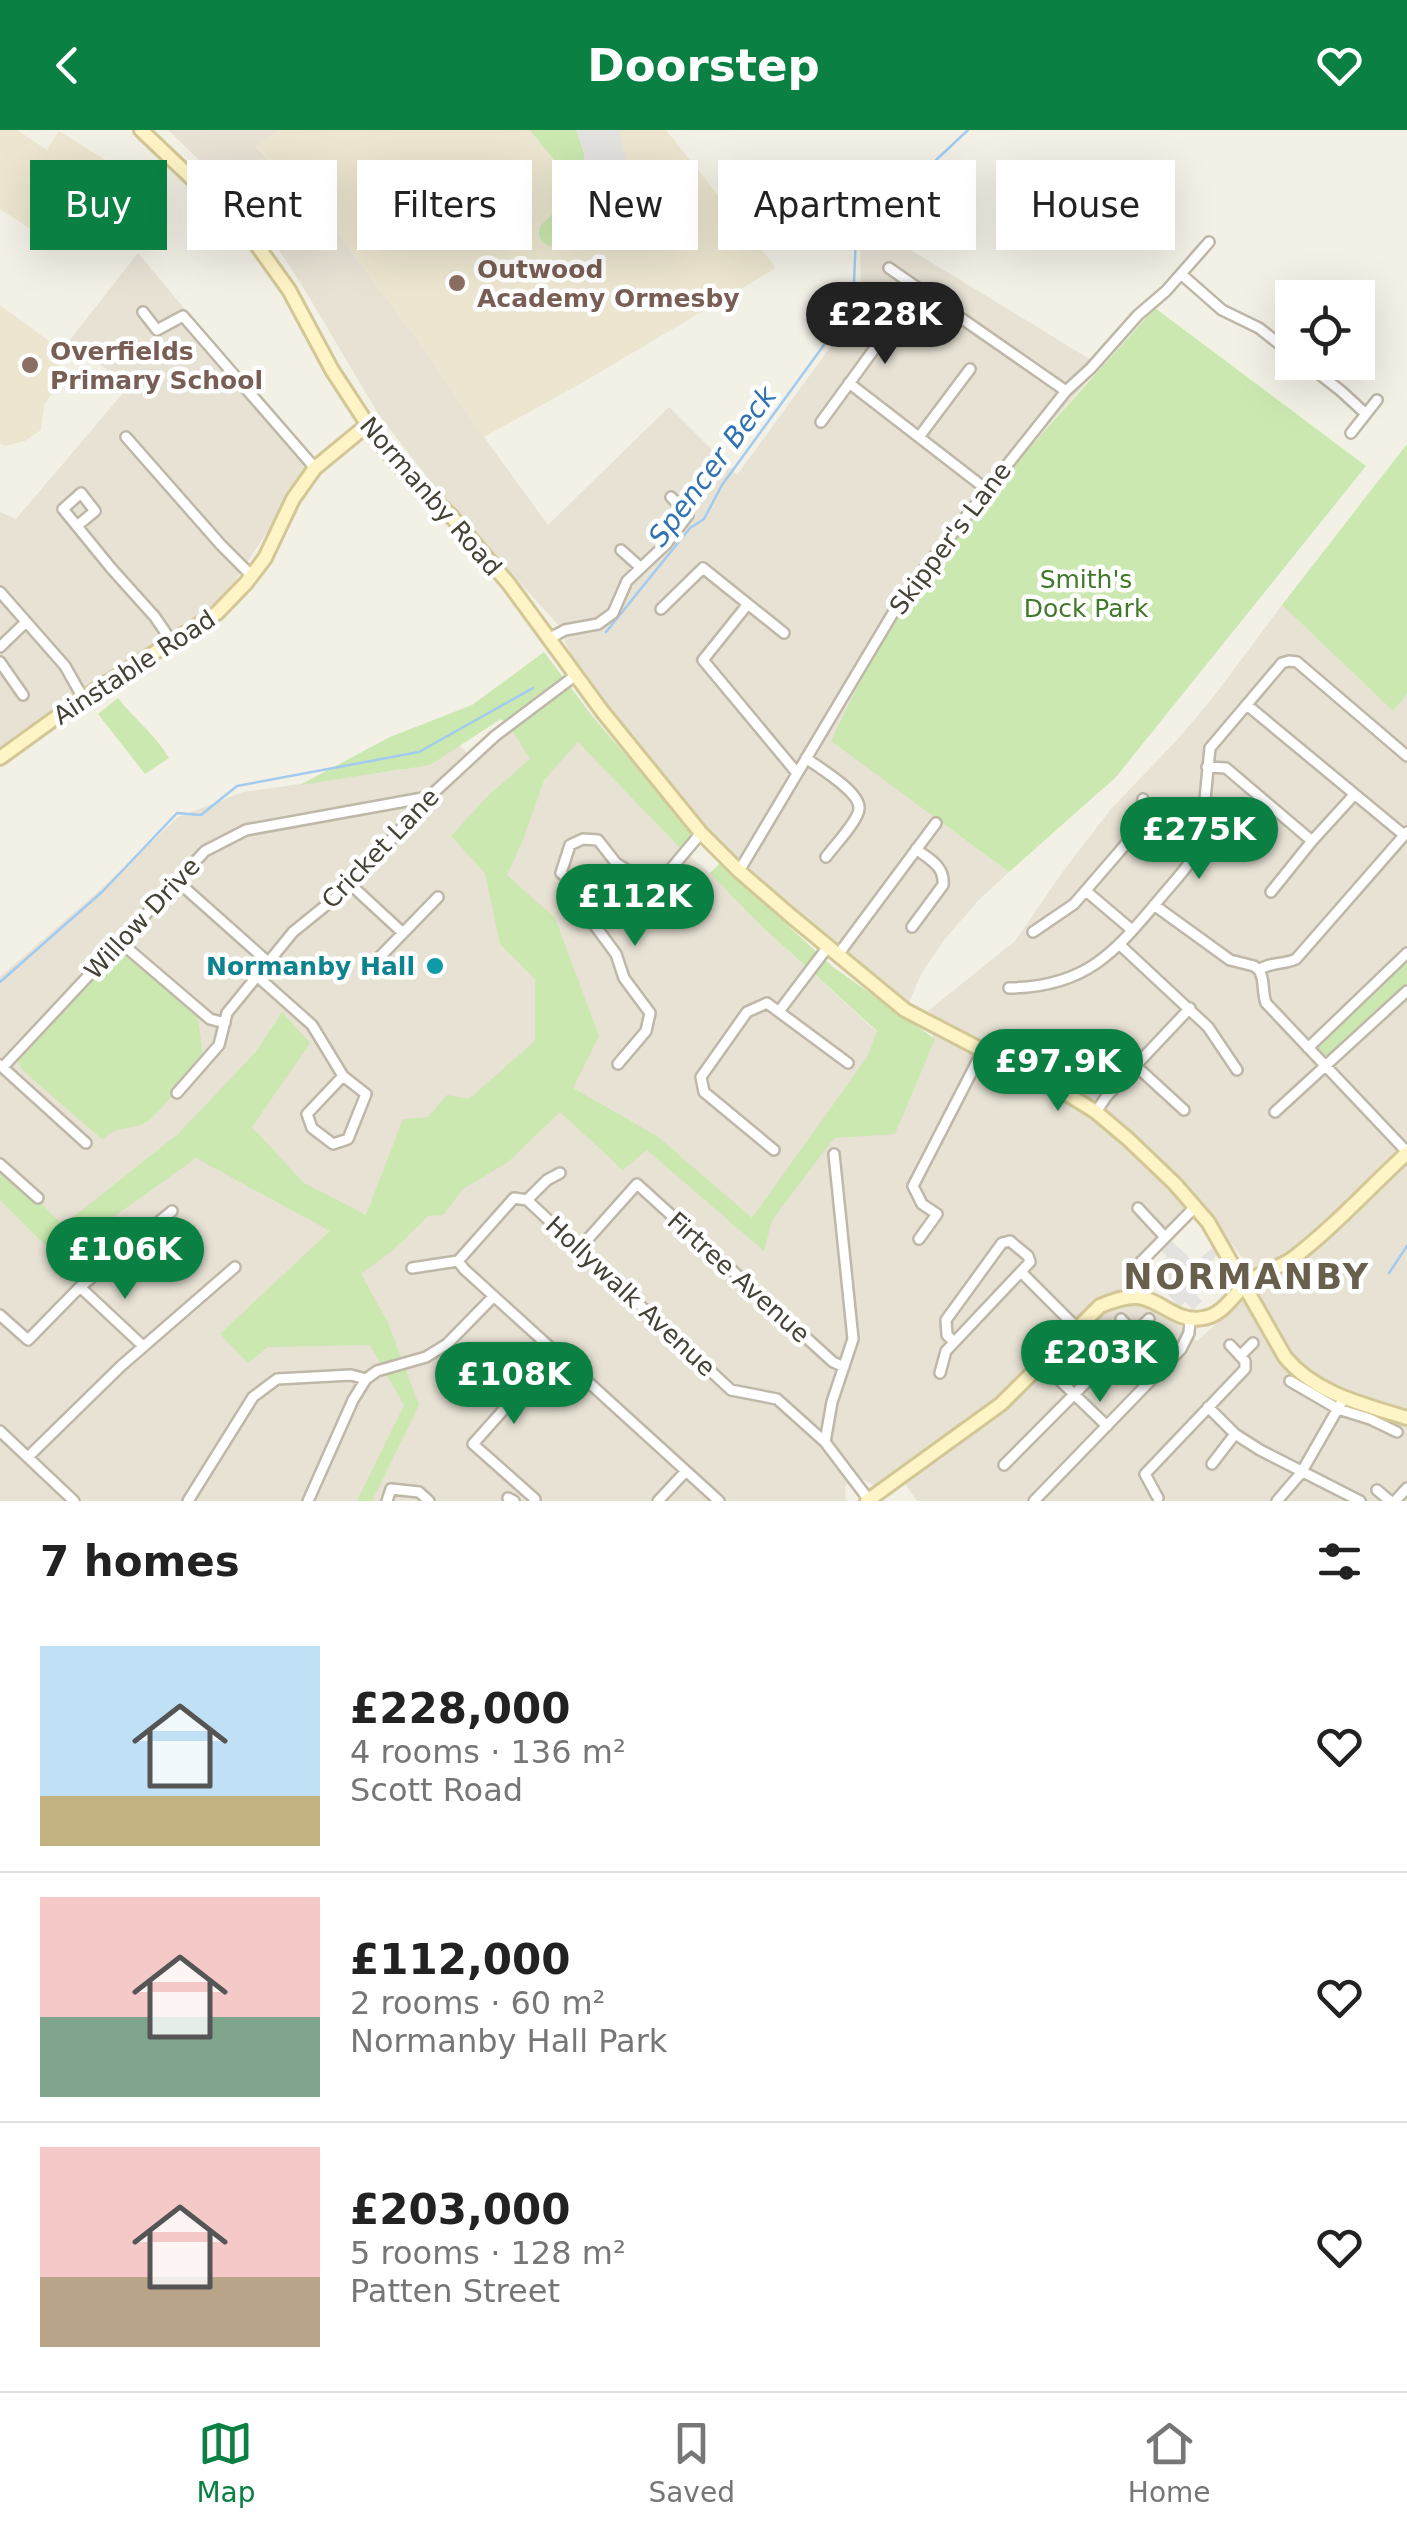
<!DOCTYPE html>
<html lang="en">
<head>
<meta charset="utf-8">
<style>
  :root { --surface:#fff; --page:#f6f6f6; --text:#222; --muted:#767676; --line:#e0e0e0; --accent:#0b8043 }
  body { margin:0; font-family:"DejaVu Sans",sans-serif; background:var(--page); color:var(--text); height:100vh; display:flex; flex-direction:column; font-size:38px; white-space:nowrap }
  * { box-sizing:border-box; margin:0 }
  p { font-size:32px; color:var(--muted) }
  .icon { flex:none; width:55px; height:55px; fill:none; stroke:currentColor; stroke-width:2; stroke-linecap:round; stroke-linejoin:round }
  .map { position:relative; height:1371px; overflow:hidden }
  .panel { display:flex; flex-direction:column; background:var(--surface); flex:1 }
  .panel>* { flex:none }
  .guide { position:absolute; left:30px; top:30px; width:1348px; height:90px; display:flex; gap:20px }
  .buttons { position:absolute; left:1275px; top:150px; display:grid; gap:20px }
  .buttons a { display:grid; place-items:center; width:100px; height:100px; border-radius:0px; background:var(--surface); box-shadow:0 10px 40px #0002; font-size:50px }
  .price { position:absolute; translate:-50% -85px; padding:0 22px; border-radius:35px; background:var(--accent); color:#fff; font-size:32px; line-height:65px; filter:drop-shadow(0 2px 5px #0008) }
  .price::after { content:''; position:absolute; left:50%; top:60px; width:30px; height:22px; margin-left:-15px; background:inherit; clip-path:polygon(0 0,100% 0,50% 100%) }
  .price.active { background:#222; color:#fff }
  ul { padding:0; list-style:none }
  li { display:flex; align-items:center; gap:30px; height:250px; padding:0 40px }
  li+li { border-top:2px solid var(--line) }
  li span { display:grid; place-items:center; flex:none; width:280px; height:200px; border-radius:0px; color:#555 }
  li>.icon { margin-inline-start:auto }
  span .icon { width:120px; height:120px; fill:#fffc; stroke-width:1 }
  li b { font-size:42px }
  h2 { display:flex; justify-content:space-between; align-items:center; height:120px; padding:0 40px; font-size:42px }
  .tag { padding:0 35px; border-radius:0px; background:var(--surface); box-shadow:0 10px 40px #0002; font-size:35px; line-height:90px }
  .tag.active { background:var(--accent); color:#fff }
  header { display:flex; justify-content:space-between; align-items:center; height:130px; padding:0 40px; background:var(--accent); color:#fff; font-size:45px; font-weight:600 }
  .dock { display:flex; justify-content:space-around; align-items:center; height:140px; border-top:2px solid var(--line); background:var(--surface); font-size:28px; color:var(--muted) }
  .dock a { display:grid; justify-items:center; gap:5px }
  .dock .active { color:var(--accent) }
  .map>svg:first-child { display:block }
</style>
</head>
<body>
<header><svg class="icon" aria-label="back" viewBox="0 0 24 24"><path d="M15 5l-7 7 7 7"/></svg>Doorstep<svg class="icon" aria-label="heart" viewBox="0 0 24 24"><path d="M12 20l-8-8c-3-5 5-10 8-4 3-6 11-1 8 4z"/></svg></header>
<div class="map">
<svg width="1407" height="1371" viewBox="0 0 1407 1371">
  <rect width="100%" height="100%" fill="#f3f0e6"/>
  <!-- residential -->
  <path fill="#e7e2d4" fill-rule="evenodd" d="M168,0H278L256,17L321,81L414,205L484,307L548,395L669,277L737,345L861,175L860,106L870,95L1101,236L994,357L831,610L1009,742L978,771L944,810L921,844L909,873L881,853L824,805L713,705L573,532L560,497L441,365L379,285L300,152L264,98L221,51Z
    M138,123L310,329L284,376L221,472L135,527L0,622V382L16,389L129,256L69,211Z
    M1282,475L1392,580L1407,564V1371H917L896,1341L875,1356L856,1346L845,1356L846,1371H0V847L102,758L178,687L243,662L401,640L453,608L474,631L514,598L578,611L681,719L710,743L756,791L877,902L869,926L821,993L895,1004L940,889L928,881L1015,811L1064,740L1111,679L1177,610L1211,570ZM1201,1077L1246,1132L1253,1137L1259,1156L1197,1211L1169,1186L1137,1172L1141,1137Z"/>
  <!-- education -->
  <path fill="#ece6d0" d="M0,0H17L47,20L59,1L109,32L29,98L0,79Z
    M278,0H666L776,138L580,254L484,307L414,205L321,81L256,16Z
    M0,175L68,225L52,246L59,254L44,275L41,300L25,311L5,316L0,314Z"/>
  <!-- green -->
  <path fill="#cae8af" d="M530,0H576L584,23V47L595,50L582,63L587,70L576,96L557,116C545,117 538,111 539,99C550,82 569,76 576,57Z
    M1155,178L1366,336L1116,647L1009,742L831,611L893,484L994,357Z
    M1407,314V564L1393,581L1282,475Z
    M544,522L593,587L692,702L681,719L578,612L544,650L523,710L507,745L555,788L599,906L573,958L657,1006L752,1088L868,926L877,901L756,791L710,743L720,733L833,837L935,909L895,1004L834,1008L772,1090L764,1121L647,1020L623,1040L560,982L508,1032L463,1059L443,1085L428,1086L392,1121L361,1144L388,1193L419,1275L372,1371H357L404,1275L370,1215L268,1217L248,1233L220,1204L330,1101L196,1028L57,1127L0,1070V1034L63,1095L178,1004L255,923L282,882L310,913L252,997L304,1053L366,1085L403,989L428,987L447,965L469,969L535,911V849L500,814L485,743L451,706L488,666L530,629L516,606L501,589L430,635L300,655L390,607L472,575Z
    M118,568C134,589 156,605 169,628L145,644L98,584Z
    M121,820L198,888L203,926C191,941 161,983 146,992C131,1001 114,995 103,1010L21,939L18,928Z
    M1407,827V854L1324,931L1311,920Z"/>
  <!-- parking -->
  <path fill="#e4e2de" d="M576,0H619L626,30L609,41L595,33V50L584,47V23Z
    M1171,1110L1195,1133L1213,1117L1219,1123L1187,1155L1202,1171L1193,1180L1185,1172L1180,1177L1148,1144L1167,1126L1160,1120Z"/>
  <g fill="none" stroke-linecap="round" stroke-linejoin="round">
    <!-- stream -->
    <path stroke="#a2cbf0" stroke-width="2.5" d="M606,502L690,398L704,389L722,355L853,175L856,105L968,0
      M0,852L102,762L177,683L201,685L237,656L419,622L533,558
      M1389,1143L1407,1116"/>
    <defs>
      <path id="street" d="M889,138L1066,261
        M1181,144L1222,180L1259,198L1292,224
        M143,182L157,200L183,186L315,338
        M1304,232L1341,261L1366,284
        M849,253L986,359
        M821,292L918,159
        M1351,303L1377,270
        M126,307L221,415L252,446
        M919,307L970,239
        M77,396L95,381L81,363L63,379L111,438L155,487L172,512
        M621,420L640,437
        M0,462L65,536L83,568
        M748,474L703,530L797,643
        M661,479L703,438L784,503
        M550,508L565,500L598,494L613,483L627,451L666,414L688,385L671,367
        M0,517L26,492
        M0,532L23,565
        M1247,575L1404,705
        M806,628C819,638 861,662 859,679C858,691 834,716 826,727
        M1207,637L1226,638L1312,711
        M739,741L896,478L918,447L1066,261L1091,238L1138,185L1166,161L1209,112
        M177,751L268,832
        M351,755L403,803
        M578,758L561,743L570,715L583,709L598,710L616,733L655,758
        M1086,761L1132,800
        M1271,762L1312,711L1354,665
        M1154,775L1230,830L1254,836L1259,840C1269,832 1283,835 1296,829L1407,702
        M912,797L943,755C945,736 929,729 916,719
        M1033,802L1074,774L1119,722L1139,698L1143,669
        M120,812L210,889L225,893
        M1119,814L1208,897L1237,940
        M837,826L936,693
        M371,836L438,767
        M1259,840C1265,849 1262,863 1266,873L1407,1022
        M258,847L312,895L343,946L307,984L312,998L333,1014L348,1009L366,964L343,946
        M1009,858C1087,857 1115,822 1162,766C1176,749 1194,732 1201,710L1210,618L1282,533L1289,531L1297,532L1407,626
        M780,880L827,818
        M1308,918L1407,823
        M618,934L646,901L650,883L624,848L616,824L596,797L655,758L701,703
        M0,935L86,1013
        M1136,936L1184,980
        M3,937L205,721L246,700L428,667
        M177,963L219,915L227,883L293,802L351,755L429,667L495,606L576,545
        M1096,982L1106,967L1190,878
        M1275,982L1407,861
        M774,1020L704,962L701,947L747,882L767,873L848,933
        M0,1034L38,1068
        M527,1070L731,1260L777,1269L825,1312L869,1370
        M1138,1078L1165,1107
        M919,1109L937,1084L922,1074L913,1056L983,920
        M579,1119L637,1054L833,1232L844,1237
        M458,1131L464,1139L719,1371
        M412,1138L458,1131L514,1068L527,1070L547,1050L560,1043
        M1022,1143L1076,1197
        M80,1157L143,1216
        M1136,1167V1142L1138,1135L1196,1076
        M0,1185L28,1210L80,1157L172,1081
        M1121,1189L1166,1236
        M1240,1226L1253,1213
        M1047,1238L1107,1296
        M940,1243L946,1221L1030,1132L1028,1126L1010,1111L1002,1113L946,1190L947,1205L954,1212
        M1290,1251L1338,1279L1370,1289L1397,1302
        M1208,1277L1235,1304L1260,1320L1360,1371
        M0,1301L74,1371
        M825,1312L832,1272L853,1209L834,1024
        M28,1327L121,1236L235,1137
        M1212,1334L1235,1304
        M1004,1335L1149,1189
        M1377,1360L1390,1371
        M508,1368L514,1371
        M1158,1368L1145,1344L1245,1239V1231L1230,1215
        M535,1369L473,1314L555,1222
        M188,1371L253,1267L277,1249L351,1245L366,1249
        M308,1371L353,1270L366,1249L377,1241L426,1227L447,1214L494,1166
        M387,1371L391,1359L419,1362L429,1371
        M658,1371L686,1341
        M1034,1371L1181,1219L1189,1203L1190,1189
        M1277,1371L1301,1343L1344,1268
        M1395,1371L1407,1358"/>
      <path id="secondary" d="M141,0L246,100L289,160L332,240L379,312L405,342L451,386L509,454L602,581L701,703L739,741L791,786L905,880L1072,967L1096,982L1128,1009L1175,1054L1208,1092L1285,1227C1316,1264 1362,1274 1407,1288
        M0,628L83,568L217,483L246,453L265,428L293,369L315,338L366,296
        M867,1371L1001,1274L1100,1176C1112,1171 1125,1166 1138,1167C1162,1170 1176,1193 1203,1188C1225,1185 1234,1162 1251,1150C1263,1141 1279,1138 1292,1129C1333,1098 1369,1058 1407,1023"/>
    </defs>
    <!-- street casing -->
    <use href="#street" stroke="#bfb8a9" stroke-width="14"/>
    <!-- secondary casing -->
    <use href="#secondary" stroke="#d3c796" stroke-width="18"/>
    <!-- street -->
    <use href="#street" stroke="#fff" stroke-width="9"/>
    <!-- secondary -->
    <use href="#secondary" stroke="#fef4c5" stroke-width="12"/>
  </g>
  <!-- markers -->
  <g fill="#8d6e63" stroke="#fff" stroke-width="4">
    <circle cx="457" cy="153" r="10"/>
    <circle cx="30" cy="235" r="10"/>
  </g>
  <circle fill="#0f9aa8" stroke="#fff" stroke-width="4" cx="435" cy="836" r="10"/>
  <g text-anchor="middle" stroke-width="9" stroke-linejoin="round" paint-order="stroke">
    <!-- education labels -->
    <g font-size="25" font-weight="bold" fill="#785e54" stroke="#fff" text-anchor="start">
      <text x="477" y="148">Outwood<tspan x="477" dy="29">Academy Ormesby</tspan></text>
      <text x="50" y="230">Overfields<tspan x="50" dy="29">Primary School</tspan></text>
    </g>
    <!-- street labels -->
    <g font-size="25" fill="#464135" stroke="#fff">
      <text transform="translate(431 366) rotate(49)" y="9">Normanby Road</text>
      <text transform="translate(950 408) rotate(-53)" y="9">Skipper's Lane</text>
      <text transform="translate(134 537) rotate(-33)" y="9">Ainstable Road</text>
      <text transform="translate(380 718) rotate(-46)" y="9">Cricket Lane</text>
      <text transform="translate(142 788) rotate(-47)" y="9">Willow Drive</text>
      <text transform="translate(739 1147) rotate(42)" y="9">Firtree Avenue</text>
      <text transform="translate(631 1166) rotate(43)" y="9">Hollywalk Avenue</text>
    </g>
    <!-- park labels -->
    <g font-size="25" fill="#417829" stroke="#fff">
      <text x="1086" y="458">Smith's<tspan x="1086" dy="29">Dock Park</tspan></text>
    </g>
    <!-- culture labels -->
    <g font-size="25" font-weight="bold" fill="#0d838f" stroke="#fff" text-anchor="end">
      <text x="415" y="845">Normanby Hall</text>
    </g>
    <!-- water labels -->
    <g font-size="28" font-style="italic" fill="#2f72b2" stroke="#fff">
      <text transform="translate(712 336) rotate(-53)" y="10">Spencer Beck</text>
    </g>
    <!-- district labels -->
    <g font-size="35" font-weight="bold" letter-spacing="2.5" fill="#695f4d" stroke="#fff">
      <text x="1247" y="1159">NORMANBY</text>
    </g>
  </g>
</svg>
<div class="buttons">
<a><svg class="icon" aria-label="locate" viewBox="0 0 24 24"><circle cx="12" cy="12" r="6"/><path d="M12 2v4M12 18v4M2 12h4M18 12h4"/></svg></a>
</div>
<b class="price active" style="left:885px;top:237px">£228K</b>
<b class="price" style="left:1199px;top:752px">£275K</b>
<b class="price" style="left:635px;top:819px">£112K</b>
<b class="price" style="left:1058px;top:984px">£97.9K</b>
<b class="price" style="left:125px;top:1172px">£106K</b>
<b class="price" style="left:1100px;top:1275px">£203K</b>
<b class="price" style="left:514px;top:1297px">£108K</b>
<div class="guide">
<a class="tag active">Buy</a>
<a class="tag">Rent</a>
<a class="tag">Filters</a>
<a class="tag">New</a>
<a class="tag">Apartment</a>
<a class="tag">House</a>
</div>
</div>
<section class="panel">
<h2>7 homes<svg class="icon" aria-label="filters" viewBox="0 0 24 24"><path d="M4 7h16M4 17h16"/><circle cx="9" cy="7" r="2"/><circle cx="15" cy="17" r="2"/></svg></h2>
<ul>
<li><span style="background:linear-gradient(#bfe0f5 75%,#c2b280 0)"><svg class="icon" aria-label="home" viewBox="0 0 24 24"><path d="M3 11l9-7 9 7M6 9v11h12V9"/></svg></span><div><b>£228,000</b><p>4 rooms · 136 m²</p><p>Scott Road</p></div><svg class="icon" aria-label="heart" viewBox="0 0 24 24"><path d="M12 20l-8-8c-3-5 5-10 8-4 3-6 11-1 8 4z"/></svg></li>
<li><span style="background:linear-gradient(#f6c9c9 60%,#7fa58c 0)"><svg class="icon" aria-label="home" viewBox="0 0 24 24"><path d="M3 11l9-7 9 7M6 9v11h12V9"/></svg></span><div><b>£112,000</b><p>2 rooms · 60 m²</p><p>Normanby Hall Park</p></div><svg class="icon" aria-label="heart" viewBox="0 0 24 24"><path d="M12 20l-8-8c-3-5 5-10 8-4 3-6 11-1 8 4z"/></svg></li>
<li><span style="background:linear-gradient(#f6c9c9 65%,#b9a48a 0)"><svg class="icon" aria-label="home" viewBox="0 0 24 24"><path d="M3 11l9-7 9 7M6 9v11h12V9"/></svg></span><div><b>£203,000</b><p>5 rooms · 128 m²</p><p>Patten Street</p></div><svg class="icon" aria-label="heart" viewBox="0 0 24 24"><path d="M12 20l-8-8c-3-5 5-10 8-4 3-6 11-1 8 4z"/></svg></li>
</ul>
</section>
<nav class="dock">
<a class="active"><svg class="icon" aria-label="map" viewBox="0 0 24 24"><path d="M3 6l6-2 6 2 6-2v14l-6 2-6-2-6 2zM9 4v14M15 6v14"/></svg>Map</a>
<a><svg class="icon" aria-label="saved" viewBox="0 0 24 24"><path d="M7 4h10v16l-5-4-5 4z"/></svg>Saved</a>
<a><svg class="icon" aria-label="home" viewBox="0 0 24 24"><path d="M3 11l9-7 9 7M6 9v11h12V9"/></svg>Home</a>
</nav>
</body>
</html>
